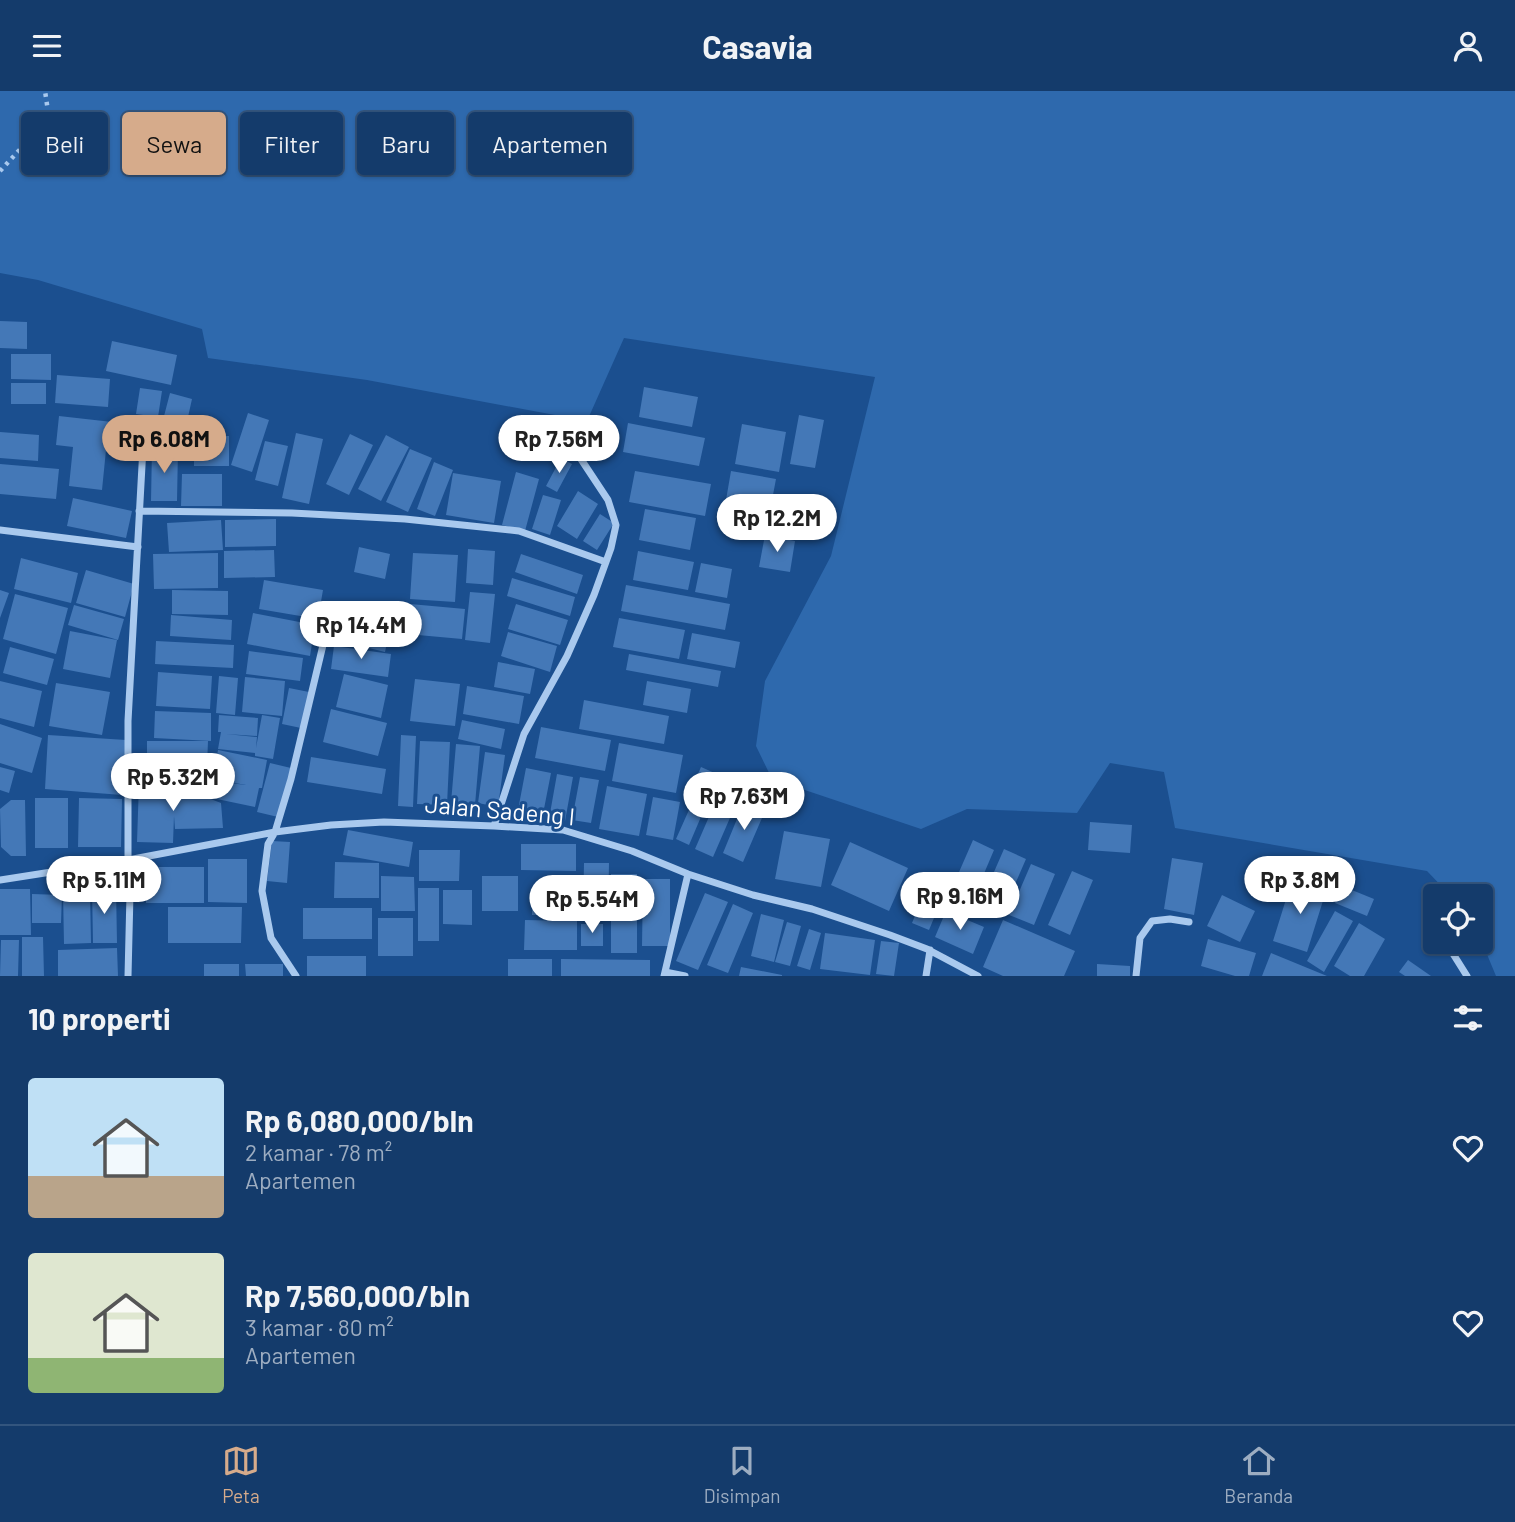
<!DOCTYPE html>
<html lang="id">
<head>
<meta charset="utf-8">
<style>
  :root { --surface:#143b6b; --page:#214673; --text:#f1f3f6; --muted:#9dadc1; --line:#33557e; --accent:#d6ab8b }
  body { margin:0; font-family:Barlow,sans-serif; background:var(--page); color:var(--text); height:100vh; display:flex; flex-direction:column; font-size:26px; white-space:nowrap }
  * { box-sizing:border-box; margin:0 }
  p { font-size:23px; color:var(--muted) }
  .icon { flex:none; width:38px; height:38px; fill:none; stroke:currentColor; stroke-width:2; stroke-linecap:round; stroke-linejoin:round }
  .map { position:relative; height:885px; overflow:hidden }
  .panel { display:flex; flex-direction:column; background:var(--surface); flex:1 }
  .panel>* { flex:none }
  .hud { position:absolute; left:21px; top:21px; width:700px; height:63px; display:flex; gap:14px }
  .controls { position:absolute; left:1423px; top:793px; display:grid; gap:14px }
  .controls a { display:grid; place-items:center; width:70px; height:70px; border-radius:7px; background:var(--surface); box-shadow:0 2px 5px #0004,0 0 0 2px var(--line); font-size:35px }
  .price { position:absolute; translate:-50% -60px; padding:0 16px; border-radius:24px; background:#fff; color:#222; font-size:23px; line-height:46px; filter:drop-shadow(0 2px 4px #0008) }
  .price::after { content:''; position:absolute; left:50%; top:42px; width:21px; height:16px; margin-left:-10px; background:inherit; clip-path:polygon(0 0,100% 0,50% 100%) }
  .price.active { background:var(--accent); color:#111 }
  ul { padding:0; list-style:none }
  li { display:flex; align-items:center; gap:21px; height:175px; padding:0 28px }
  li span { display:grid; place-items:center; flex:none; width:196px; height:140px; border-radius:7px; color:#555 }
  li>.icon { margin-inline-start:auto }
  span .icon { width:84px; height:84px; fill:#fffc; stroke-width:1 }
  li b { font-size:30px }
  h2 { display:flex; justify-content:space-between; align-items:center; height:84px; padding:0 28px; font-size:30px }
  .chip { padding:0 24px; border-radius:7px; background:var(--surface); box-shadow:0 2px 5px #0004,0 0 0 2px var(--line); font-size:24px; line-height:63px }
  .chip.active { background:var(--accent); color:#111 }
  header { display:flex; justify-content:space-between; align-items:center; height:91px; padding:0 28px; background:var(--surface); font-size:32px; font-weight:700 }
  .tab-bar { display:flex; justify-content:space-around; align-items:center; height:98px; border-top:2px solid var(--line); background:var(--surface); font-size:19px; color:var(--muted) }
  .tab-bar a { display:grid; justify-items:center; gap:4px }
  .tab-bar .active { color:var(--accent) }
  .map>svg:first-child { display:block }
</style>
</head>
<body>
<header><svg class="icon" aria-label="menu" viewBox="0 0 24 24"><path d="M4 6h16M4 12h16M4 18h16"/></svg>Casavia<svg class="icon" aria-label="person" viewBox="0 0 24 24"><circle cx="12" cy="8" r="4"/><path d="M4 21q1-7 8-7t8 7"/></svg></header>
<div class="map">
<svg width="1515" height="885" viewBox="0 0 1515 885">
  <rect width="100%" height="100%" fill="#1b4f8f"/>
  <!-- green -->
  <path fill="#2e69ad" d="M0,0H1515V885H1496L1481,849L1480,805H1451L1427,780L1175,737L1164,681L1110,672L1077,722L967,718L921,738L772,688L756,655L765,590L831,465L875,286L624,247L587,330L367,289L208,267L202,238L38,189L0,182Z"/>
  <!-- building -->
  <path fill="#4478b7" d="M0,230L27,231V258L0,257Z
    M112,250L177,264L171,294L106,280Z
    M11,263H51V289L11,288Z
    M57,284L110,288L108,316L55,312Z
    M11,292H46V313H11Z
    M644,296L698,306L692,336L639,326Z
    M140,297L162,300L158,326L136,323Z
    M170,302L192,308L186,335L163,329Z
    M248,322L269,329L252,381L231,374Z
    M799,324L824,329L815,377L790,373Z
    M59,325L121,332L118,361L106,359L102,399L69,395L73,356L56,354Z
    M628,332L705,347L699,375L623,361Z
    M742,333L786,341L779,381L735,373Z
    M0,341L39,344L38,370L0,367Z
    M296,342L323,348L309,413L282,407Z
    M350,343L373,354L349,404L326,393Z
    M194,344L229,345V375H194Z
    M386,344L409,356L381,410L358,398Z
    M265,350L288,355L278,395L255,389Z
    M152,357L178,358L177,410H151Z
    M410,358L432,367L408,421L386,411Z
    M561,367L572,373L557,401L546,395Z
    M434,371L453,379L435,425L417,418Z
    M0,373L59,378L56,408L0,403Z
    M635,380L711,393L705,425L629,411Z
    M731,380L776,388L766,441L722,432Z
    M516,381L539,388L525,440L502,434Z
    M453,382L501,390L494,432L446,424Z
    M182,383H222V415H181Z
    M578,400L598,413L577,448L557,435Z
    M543,404L561,409L550,444L532,438Z
    M73,407L132,420L126,447L67,435Z
    M645,418L696,427L690,459L639,449Z
    M600,423L614,432L597,459L583,450Z
    M276,428V455L225,456V429Z
    M221,429L223,459L169,461L167,432Z
    M765,444L795,450L790,481L759,476Z
    M359,456L390,463L385,488L354,481Z
    M468,458L495,460L493,494L466,492Z
    M274,459L275,486L224,487V460Z
    M638,460L694,471L688,499L633,489Z
    M218,462V497L154,498L153,463Z
    M413,462L458,464L455,511L410,508Z
    M521,463L583,484L577,503L515,481Z
    M21,467L78,482L71,512L14,498Z
    M701,472L732,478L727,507L695,501Z
    M86,479L134,493L125,526L76,512Z
    M512,487L575,506L570,525L507,505Z
    M264,489L323,499L318,528L259,518Z
    M626,494L730,513L725,539L621,520Z
    M0,499L9,502L0,527Z
    M172,499L228,500V524L172,523Z
    M470,501L495,503L490,552L465,549Z
    M15,503L68,517L56,563L3,548Z
    M372,511L391,517L384,539L365,534Z
    M410,513L465,518L462,548L407,543Z
    M516,513L568,529L560,554L508,538Z
    M74,514L124,528L118,549L68,534Z
    M253,522L315,534L310,565L247,553Z
    M171,524L232,529L231,549L170,545Z
    M619,527L685,539L679,568L613,556Z
    M357,535L389,542L385,561L353,553Z
    M70,540L117,549L110,587L63,578Z
    M508,541L557,555L550,581L501,565Z
    M692,542L740,551L735,577L687,568Z
    M156,550L234,554L233,577L155,573Z
    M334,555L391,563L388,586L331,578Z
    M10,556L54,568L47,594L3,582Z
    M249,560L303,567L300,590L246,583Z
    M629,563L721,580L718,596L626,579Z
    M498,571L535,578L530,603L494,596Z
    M158,581L212,585L210,618L156,615Z
    M344,583L388,594L381,627L336,616Z
    M219,585L238,587L235,624L216,622Z
    M245,586L285,590L282,625L242,621Z
    M415,588L460,593L455,635L410,630Z
    M0,590L42,600L34,636L0,627Z
    M647,590L691,598L687,622L643,614Z
    M56,592L110,601L102,644L49,635Z
    M467,595L524,605L519,633L463,623Z
    M289,597L309,601L301,637L282,633Z
    M584,609L669,625L664,653L579,638Z
    M331,618L387,632L378,665L323,651Z
    M155,620L211,622V650L154,647Z
    M219,624L258,627L257,645L226,643L257,646L256,657L262,624L280,627L273,668L255,665V662L218,658L221,641H218Z
    M462,629L505,638L501,658L458,648Z
    M0,633L42,647L32,682L0,672Z
    M541,636L611,649L605,680L535,667Z
    M48,644L126,649L122,704L45,698Z
    M401,644L416,645L413,716L398,715Z
    M147,650H208L206,701L189,700L190,684L147,683Z
    M420,650L450,651L447,714L417,713Z
    M619,652L683,664L676,702L612,690Z
    M456,653L480,655L475,714L451,712Z
    M218,659L267,669L262,697H259L255,716L212,707L214,690L246,694L213,688Z
    M485,661L505,664L498,716L478,712Z
    M311,666L386,678L382,703L307,691Z
    M270,672L291,677L278,726L257,721Z
    M0,676L15,680L9,702L0,699Z
    M701,676L742,694L735,710L694,692Z
    M526,677L551,682L543,723L518,719Z
    M557,683L573,686L565,730L549,728Z
    M580,686L599,689L591,732L572,729Z
    M139,692L175,693V700L195,702L221,712L223,737L175,738L174,725L173,752L137,751Z
    M607,695L647,703L639,745L599,738Z
    M697,701L709,707L689,754L676,748Z
    M718,705L736,713L713,766L695,758Z
    M653,706L680,711L673,749L646,744Z
    M35,707H68V757H35Z
    M79,707L122,708L121,756H78Z
    M11,709H25L26,765H11L1,756L0,718Z
    M744,711L765,720L743,771L723,762Z
    M1090,731L1132,734L1130,762L1088,759Z
    M348,739L413,751L409,776L343,764Z
    M784,740L830,748L821,796L775,788Z
    M973,749L994,759L971,813L949,804Z
    M272,750L290,751L287,792L267,790Z
    M850,751L908,777L889,820L831,794Z
    M521,753H576V780L521,779Z
    M1004,758L1026,768L1002,823L980,813Z
    M419,759H460L459,790H419Z
    M1172,767L1203,772L1194,824L1164,818Z
    M208,768H247V812L208,811Z
    M335,771L379,772V807H334Z
    M584,772H609L608,827H583Z
    M1031,773L1055,783L1034,834L1009,824Z
    M146,776H204V812H146Z
    M1072,780L1093,789L1070,844L1048,834Z
    M611,783H637V862H611Z
    M381,785L414,786L415,820H381Z
    M482,785H518V820H482Z
    M643,788H670V855H642Z
    M1292,789L1326,800L1307,861L1273,850Z
    M1342,795L1374,808L1367,825L1335,812Z
    M92,797H116L117,852H93Z
    M418,797H439V850H418Z
    M0,798H30L31,844H0Z
    M443,799H472V834L443,833Z
    M90,800L91,852L64,853L63,801Z
    M532,801H579V824H532Z
    M705,802L728,811L698,879L676,870Z
    M32,803L62,804L61,832H32Z
    M1222,804L1255,820L1240,851L1207,835Z
    M922,808L939,815L929,839L912,832Z
    M733,813L753,822L728,882L707,874Z
    M168,816H242L241,852H168Z
    M303,817H372V848H303Z
    M946,820L984,836L973,863L935,846Z
    M1335,820L1353,830L1324,881L1307,870Z
    M761,823L784,829L774,871L751,865Z
    M378,827H413V865H378Z
    M525,829L577,830V859H524Z
    M1003,829L1075,860L1064,885H1003L983,876Z
    M787,831L801,835L790,875L775,871Z
    M1359,832L1385,848L1364,885H1350L1334,875Z
    M581,833H603V855H581Z
    M809,838L821,842L810,879L797,875Z
    M825,842L875,849L870,884L820,878Z
    M22,846H43L44,885H22Z
    M1208,848L1256,862L1249,885H1235L1201,875Z
    M1,849H19L18,885H0Z
    M881,850L899,852L894,885L876,883Z
    M117,857L118,885H58V859Z
    M1271,862L1327,885H1262Z
    M307,865H366V885H307Z
    M508,868H552V885H508Z
    M561,868L650,869V885H561Z
    M1408,869L1431,885H1405L1399,881Z
    M204,873H239V885H204Z
    M245,873H283V885H246Z
    M1097,873L1130,875V885H1097Z
    M741,876L782,884V885H739Z"/>
  <g fill="none" stroke-linecap="round" stroke-linejoin="round">
    <!-- path -->
    <path stroke="#a9c9ee" stroke-width="4.5" stroke-dasharray="3.5 5" stroke-linecap="butt" d="M0,80L49,27L45,0"/>
    <!-- minor -->
    <path stroke="#a9c9ee" stroke-width="7" d="M139,420L292,422L405,428L519,440L606,471
      M0,439L138,456
      M494,735L524,643L567,565L594,504L611,457L616,434L608,409L561,338
      M0,789L128,769L275,741L331,734L384,731L494,735L563,739L632,760L688,783L753,804L812,818L890,844L927,858L978,885
      M1431,827L1435,834
      M1445,850L1467,885
      M665,881L685,885
      M128,885L130,803L128,769V630L144,338
      M296,885L271,847L262,800L268,753L275,741L291,688L329,529
      M664,885L688,783
      M926,885L930,859
      M1136,885L1140,847L1152,830L1170,828L1189,831"/>
  </g>
  <g text-anchor="middle" stroke-width="6" stroke-linejoin="round" paint-order="stroke">
    <!-- street labels -->
    <g font-size="24" fill="#fff" stroke="#1b4f8f">
      <text transform="translate(500 720) rotate(5)" y="8">Jalan Sadeng I</text>
    </g>
  </g>
</svg>
<div class="controls">
<a><svg class="icon" aria-label="locate" viewBox="0 0 24 24"><circle cx="12" cy="12" r="6"/><path d="M12 2v4M12 18v4M2 12h4M18 12h4"/></svg></a>
</div>
<b class="price active" style="left:164px;top:384px">Rp 6.08M</b>
<b class="price" style="left:559px;top:384px">Rp 7.56M</b>
<b class="price" style="left:777px;top:463px">Rp 12.2M</b>
<b class="price" style="left:361px;top:570px">Rp 14.4M</b>
<b class="price" style="left:173px;top:722px">Rp 5.32M</b>
<b class="price" style="left:744px;top:741px">Rp 7.63M</b>
<b class="price" style="left:104px;top:825px">Rp 5.11M</b>
<b class="price" style="left:1300px;top:825px">Rp 3.8M</b>
<b class="price" style="left:960px;top:841px">Rp 9.16M</b>
<b class="price" style="left:592px;top:844px">Rp 5.54M</b>
<div class="hud">
<a class="chip">Beli</a>
<a class="chip active">Sewa</a>
<a class="chip">Filter</a>
<a class="chip">Baru</a>
<a class="chip">Apartemen</a>
</div>
</div>
<section class="panel">
<h2>10 properti<svg class="icon" aria-label="filters" viewBox="0 0 24 24"><path d="M4 7h16M4 17h16"/><circle cx="9" cy="7" r="2"/><circle cx="15" cy="17" r="2"/></svg></h2>
<ul>
<li><span style="background:linear-gradient(#bfe0f5 70%,#b9a48a 0)"><svg class="icon" aria-label="home" viewBox="0 0 24 24"><path d="M3 11l9-7 9 7M6 9v11h12V9"/></svg></span><div><b>Rp 6,080,000/bln</b><p>2 kamar · 78 m²</p><p>Apartemen</p></div><svg class="icon" aria-label="heart" viewBox="0 0 24 24"><path d="M12 20l-8-8c-3-5 5-10 8-4 3-6 11-1 8 4z"/></svg></li>
<li><span style="background:linear-gradient(#dfe7d0 75%,#8fb573 0)"><svg class="icon" aria-label="home" viewBox="0 0 24 24"><path d="M3 11l9-7 9 7M6 9v11h12V9"/></svg></span><div><b>Rp 7,560,000/bln</b><p>3 kamar · 80 m²</p><p>Apartemen</p></div><svg class="icon" aria-label="heart" viewBox="0 0 24 24"><path d="M12 20l-8-8c-3-5 5-10 8-4 3-6 11-1 8 4z"/></svg></li>
</ul>
</section>
<nav class="tab-bar">
<a class="active"><svg class="icon" aria-label="map" viewBox="0 0 24 24"><path d="M3 6l6-2 6 2 6-2v14l-6 2-6-2-6 2zM9 4v14M15 6v14"/></svg>Peta</a>
<a><svg class="icon" aria-label="saved" viewBox="0 0 24 24"><path d="M7 4h10v16l-5-4-5 4z"/></svg>Disimpan</a>
<a><svg class="icon" aria-label="home" viewBox="0 0 24 24"><path d="M3 11l9-7 9 7M6 9v11h12V9"/></svg>Beranda</a>
</nav>
</body>
</html>
